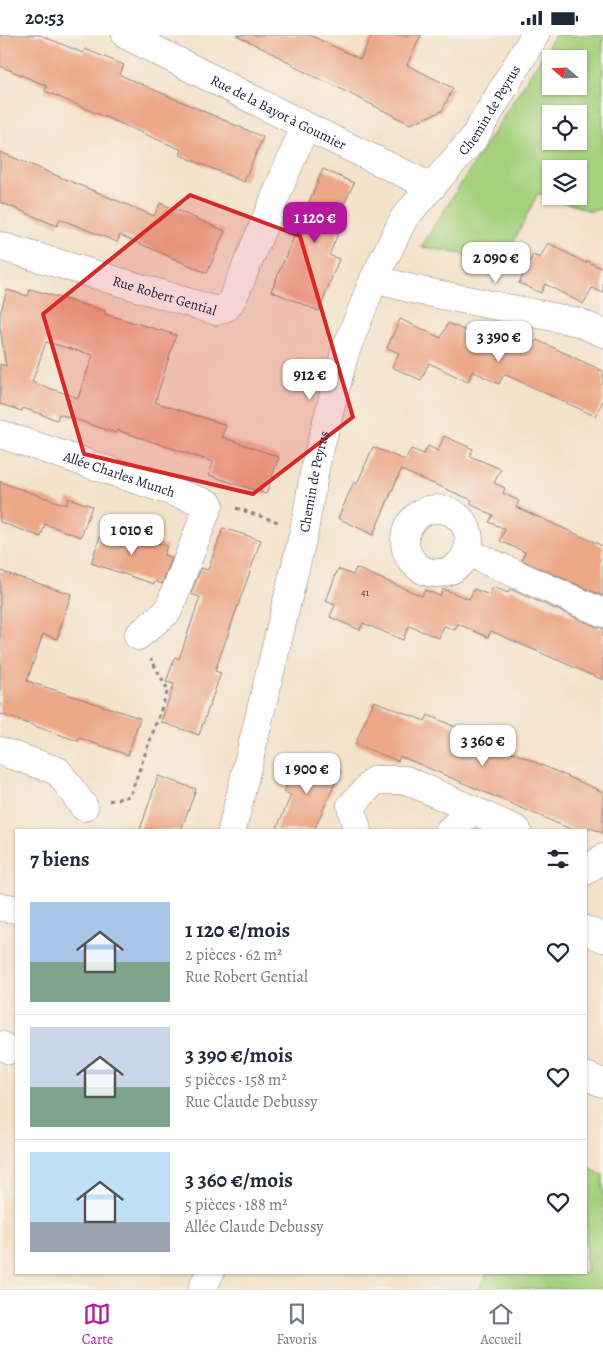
<!DOCTYPE html>
<html lang="fr">
<head>
<meta charset="utf-8">
<style>
  :root { --surface:#fff; --page:#f2f2f3; --text:#1f2937; --muted:#747a83; --line:#e0e1e3; --accent:#b5179e }
  body { margin:0; font-family:Alegreya,serif; background:var(--page); color:var(--text); height:100vh; display:flex; flex-direction:column; font-size:19px; white-space:nowrap }
  * { box-sizing:border-box; margin:0 }
  p { font-size:16px; color:var(--muted) }
  .icon { flex:none; width:28px; height:28px; fill:none; stroke:currentColor; stroke-width:2; stroke-linecap:round; stroke-linejoin:round }
  .map { position:relative; flex:1; overflow:hidden }
  .drawer { position:absolute; left:15px; top:794px; width:572px; height:445px; display:flex; flex-direction:column; background:var(--surface); border-radius:0px; box-shadow:0 1px 4px #0004 }
  .drawer>* { flex:none }
  .needle { width:32px; rotate:289deg }
  .fabs { position:absolute; left:542px; top:15px; display:grid; gap:10px }
  .fabs a { display:grid; place-items:center; width:45px; height:45px; border-radius:0px; background:var(--surface); box-shadow:0 1px 4px #0004; font-size:25px }
  .price { position:absolute; translate:-50% -42px; padding:0 11px; border-radius:10px; background:#fff; color:#222; font-size:16px; line-height:32px; filter:drop-shadow(0 1px 2px #0008) }
  .price::after { content:''; position:absolute; left:50%; top:30px; width:15px; height:11px; margin-left:-8px; background:inherit; clip-path:polygon(0 0,100% 0,50% 100%) }
  .price.on { background:var(--accent); color:#fff }
  ul { padding:0; list-style:none }
  li { display:flex; align-items:center; gap:15px; height:125px; padding:0 15px }
  li+li { border-top:1px solid var(--line) }
  li span { display:grid; place-items:center; flex:none; width:140px; height:100px; border-radius:0px; color:#555 }
  li>.icon { margin-inline-start:auto }
  span .icon { width:60px; height:60px; fill:#fffc; stroke-width:1 }
  li b { font-size:21px }
  h2 { display:flex; justify-content:space-between; align-items:center; height:60px; padding:0 15px; font-size:21px }
  .status { display:flex; justify-content:space-between; align-items:center; height:35px; padding:0 25px; background:var(--surface); direction:ltr }
  .status svg { height:14px; fill:currentColor }
  .tabs { display:flex; justify-content:space-around; align-items:center; height:70px; border-top:1px solid var(--line); background:var(--surface); font-size:14px; color:var(--muted) }
  .tabs a { display:grid; justify-items:center; gap:2px }
  .tabs .on { color:var(--accent) }
  .map>svg:first-child { display:block }
</style>
</head>
<body>
<div class="status"><b>20:53</b><svg viewBox="0 0 49 12"><path d="M0 12V9h3v3zM5 12V6h3v6zM10 12V3h3v9zM15 12V0h3v12zM26 1h20v11H26zM47 4h2v5h-2z"/></svg></div>
<div class="map">
<svg width="603" height="1254" viewBox="0 0 603 1254">
  <rect width="100%" height="100%" fill="#f7f3e8"/>
  <filter id="ink" filterUnits="userSpaceOnUse"><feTurbulence type="fractalNoise" baseFrequency=".02" numOctaves="2"/><feDisplacementMap in="SourceGraphic" scale="10" xChannelSelector="R" yChannelSelector="G"/><feConvolveMatrix kernelMatrix="1 2 1 2 8 2 1 2 1" color-interpolation-filters="sRGB"/></filter>
  <filter id="wash" filterUnits="userSpaceOnUse"><feTurbulence type="fractalNoise" baseFrequency=".0096" numOctaves="4" result="noise"/><feDisplacementMap in="SourceGraphic" scale="20" xChannelSelector="R" yChannelSelector="G"/><feGaussianBlur stdDeviation="1.12" result="paint"/><feColorMatrix in="noise" values="0 0 0 0 0 0 0 0 0 0 0 0 0 0 0 0 0 1.4 0 .05"/><feComposite in="paint" operator="in"/></filter>
  <g filter="url(#wash)">
    <rect width="100%" height="100%" fill="#f4e2cb"/>
    <!-- green -->
    <path fill="#a5d17d" stroke="#647a5c" fill-rule="evenodd" d="M555,0H603V174L590,176L538,158L504,226L421,212ZM551,24H579V51H551ZM551,79H579V106H551ZM551,134H579V161H551Z
      M586,1132L603,1140V1254H479L487,1238H586Z"/>
    <g id="blocks">
      <!-- building -->
      <path fill="#eca888" fill-rule="evenodd" d="M0,0H40L83,18L85,14L124,30L120,40L263,102L244,147L180,120L182,115L45,56L47,51L0,31Z
        M236,0H310L360,24L372,0H421L407,30L453,53L442,76L410,89L323,45V46L293,31V29Z
        M0,117L154,181L160,168L225,196L207,238L120,200L117,207L60,184L57,191L0,167Z
        M323,134L354,148L340,178L346,180L329,220L339,224L319,276L271,256Z
        M548,208L586,228L587,226L603,234V258L592,253L583,269L545,249L541,258L519,248L533,220L540,223Z
        M30,254L105,276V279L176,300L155,367L226,390L222,402L279,422L266,459L209,440L213,427L117,395L116,398L59,379L57,385L23,373L22,376L0,369V329L6,331L0,293V279L7,255L28,261ZM46,307L93,320L78,363L32,347Z
        M400,284L441,303L448,288L502,311L508,299L534,310L537,305L603,336V366L595,381L504,339L499,349L472,336L468,347L429,328L421,345L392,332L399,318L387,313Z
        M444,401L473,414L470,421L501,434L494,448L505,453L503,458L519,466L516,472L603,511V561L522,525L525,517L500,506L505,494L489,487L493,480L470,469L472,465L401,435L373,500L338,483L354,447L357,449L373,412L405,425L411,414L424,419L428,411L438,416Z
        M0,447L66,470L68,463L92,471L81,502L45,489L41,502L0,487Z
        M104,490L167,511L164,520L172,523L162,549L155,546L154,549L91,528Z
        M223,493L261,505L215,636L221,638L199,700L161,687L174,649L166,647L175,622L179,624L200,562L191,559L201,533L208,535Z
        M356,533L422,561L425,555L440,561L443,554L469,564L474,554L489,560L493,552L508,558L510,554L597,592L603,593V645L491,596L488,602L458,589L455,595L444,591L439,603L409,591L403,605L363,588L360,595L330,582L335,570L326,566L338,534L353,540Z
        M0,536L71,559L57,604L43,599L27,646L140,683L128,720L79,703L78,706L0,679Z
        M374,666L425,686L428,680L603,757V798L589,792L586,797V795H573L400,721L398,726L355,709Z
        M299,720L340,737L314,795H276L291,760L284,757Z
        M158,741L196,754L181,795H140Z"/>
    </g>
  </g>
  <g filter="url(#ink)">
    <use href="#blocks" fill-opacity="0" stroke="#8b8283" stroke-width="1"/>
    <g fill="none" stroke-linecap="round" stroke-linejoin="round">
      <defs>
        <g id="minor">
          <path id="s1" d="M126,0L305,91L432,152"/>
          <path id="s2" d="M0,211L217,276L227,272L233,263L305,91"/>
          <path d="M374,244L416,255L578,287L603,298"/>
          <path id="s3" d="M0,399L209,469L168,576L138,601"/>
          <circle cx="437" cy="506" r="32"/>
          <path d="M467,517L603,578"/>
          <path d="M0,716L58,736L84,772"/>
          <path id="s4" d="M232,795L304,496L316,428L345,317L374,244L404,183L473,104L535,0"/>
          <path d="M357,795L351,771L375,745H406L517,795"/>
          <path d="M450,795L473,775"/>
          <path d="M586,836L603,823"/>
          <path d="M0,872L16,874"/>
          <path d="M586,895L603,903"/>
          <path d="M0,1010L10,1015"/>
          <path d="M586,1041L603,1048"/>
          <path d="M202,1254L210,1238"/>
        </g>
      </defs>
      <!-- minor casing -->
      <use href="#minor" stroke="#8b8283" stroke-width="29"/>
      <!-- path -->
      <path stroke="#8b8283" stroke-width="3" stroke-dasharray="4 4" stroke-linecap="butt" d="M236,473L278,487
        M109,766L130,761L168,655L151,624"/>
      <!-- minor -->
      <use href="#minor" stroke="#fff" stroke-width="28"/>
    </g>
  </g>
  <!-- marked area -->
  <path fill="#d62828" fill-opacity="0.2" stroke="#d62828" stroke-width="4" stroke-linejoin="round" d="M190,160L300,201L353,382L253,459L84,419L43,279Z"/>
  <g text-anchor="middle" stroke-width="5" stroke-linejoin="round" paint-order="stroke">
    <!-- number labels -->
    <g font-size="11" fill="#54444e">
      <text x="365" y="561">41</text>
    </g>
    <!-- street labels -->
    <g font-size="14" fill="#22223b" stroke="#f7f3e8">
      <text dy="5" stroke="none"><textPath href="#s4" startOffset="776">Chemin de Peyrus</textPath></text>
      <text dy="5" stroke="none"><textPath href="#s1" startOffset="171">Rue de la Bayot à Goumier</textPath></text>
      <text dy="5" stroke="none"><textPath href="#s2" startOffset="172">Rue Robert Gential</textPath></text>
      <text dy="5" stroke="none"><textPath href="#s3" startOffset="126">Allée Charles Munch</textPath></text>
      <text dy="5" stroke="none"><textPath href="#s4" startOffset="358">Chemin de Peyrus</textPath></text>
    </g>
  </g>
</svg>
<div class="fabs">
<a><svg class="needle" viewBox="-14 -14 28 28"><path d="M0-13l5 13h-10z" fill="#e53935"/><path d="M0 13l5-13h-10z" fill="#747a83"/></svg></a>
<a><svg class="icon" aria-label="locate" viewBox="0 0 24 24"><circle cx="12" cy="12" r="6"/><path d="M12 2v4M12 18v4M2 12h4M18 12h4"/></svg></a>
<a><svg class="icon" aria-label="layers" viewBox="0 0 24 24"><path d="M12 4l9 5-9 5-9-5zM3 14l9 5 9-5"/></svg></a>
</div>
<b class="price on" style="left:315px;top:209px">1 120 €</b>
<b class="price" style="left:496px;top:249px">2 090 €</b>
<b class="price" style="left:499px;top:328px">3 390 €</b>
<b class="price" style="left:310px;top:366px">912 €</b>
<b class="price" style="left:132px;top:521px">1 010 €</b>
<b class="price" style="left:483px;top:732px">3 360 €</b>
<b class="price" style="left:307px;top:760px">1 900 €</b>
<section class="drawer">
<h2>7 biens<svg class="icon" aria-label="filters" viewBox="0 0 24 24"><path d="M4 7h16M4 17h16"/><circle cx="9" cy="7" r="2"/><circle cx="15" cy="17" r="2"/></svg></h2>
<ul>
<li><span style="background:linear-gradient(#a9c7e8 60%,#7fa58c 0)"><svg class="icon" aria-label="home" viewBox="0 0 24 24"><path d="M3 11l9-7 9 7M6 9v11h12V9"/></svg></span><div><b>1 120 €/mois</b><p>2 pièces · 62 m²</p><p>Rue Robert Gential</p></div><svg class="icon" aria-label="heart" viewBox="0 0 24 24"><path d="M12 20l-8-8c-3-5 5-10 8-4 3-6 11-1 8 4z"/></svg></li>
<li><span style="background:linear-gradient(#c9d6e8 60%,#7fa58c 0)"><svg class="icon" aria-label="home" viewBox="0 0 24 24"><path d="M3 11l9-7 9 7M6 9v11h12V9"/></svg></span><div><b>3 390 €/mois</b><p>5 pièces · 158 m²</p><p>Rue Claude Debussy</p></div><svg class="icon" aria-label="heart" viewBox="0 0 24 24"><path d="M12 20l-8-8c-3-5 5-10 8-4 3-6 11-1 8 4z"/></svg></li>
<li><span style="background:linear-gradient(#bfe0f5 70%,#9aa5b1 0)"><svg class="icon" aria-label="home" viewBox="0 0 24 24"><path d="M3 11l9-7 9 7M6 9v11h12V9"/></svg></span><div><b>3 360 €/mois</b><p>5 pièces · 188 m²</p><p>Allée Claude Debussy</p></div><svg class="icon" aria-label="heart" viewBox="0 0 24 24"><path d="M12 20l-8-8c-3-5 5-10 8-4 3-6 11-1 8 4z"/></svg></li>
</ul>
</section>
</div>
<nav class="tabs">
<a class="on"><svg class="icon" aria-label="map" viewBox="0 0 24 24"><path d="M3 6l6-2 6 2 6-2v14l-6 2-6-2-6 2zM9 4v14M15 6v14"/></svg>Carte</a>
<a><svg class="icon" aria-label="saved" viewBox="0 0 24 24"><path d="M7 4h10v16l-5-4-5 4z"/></svg>Favoris</a>
<a><svg class="icon" aria-label="home" viewBox="0 0 24 24"><path d="M3 11l9-7 9 7M6 9v11h12V9"/></svg>Accueil</a>
</nav>
</body>
</html>
